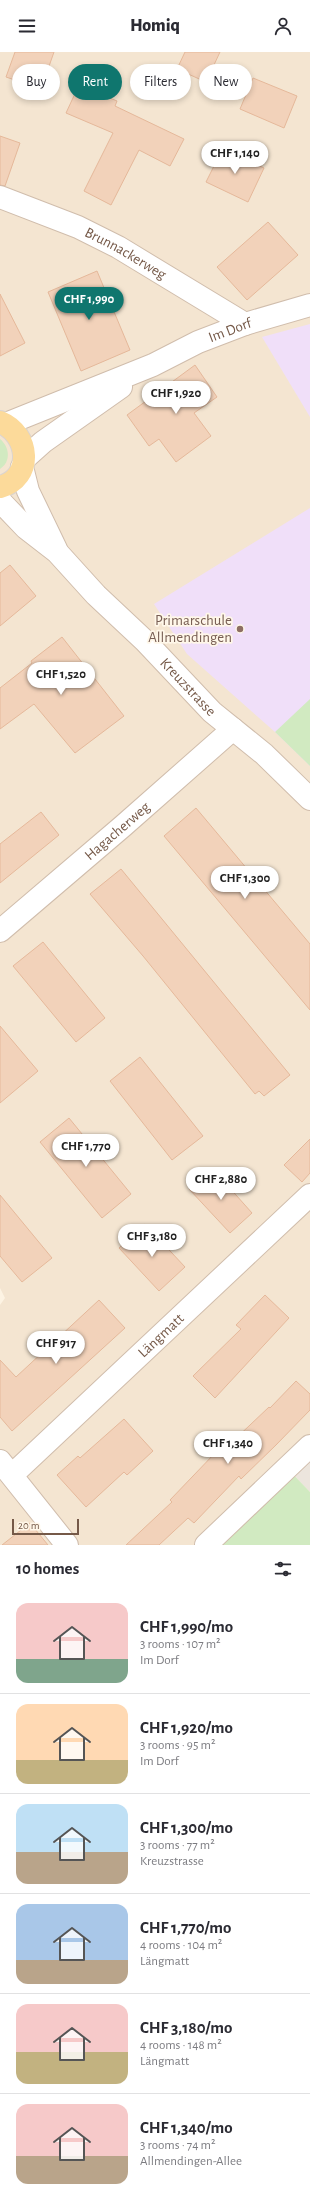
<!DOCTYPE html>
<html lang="en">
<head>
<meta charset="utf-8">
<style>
  :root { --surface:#fff; --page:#f7f7f7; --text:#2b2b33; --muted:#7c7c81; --line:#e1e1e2; --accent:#0f766e }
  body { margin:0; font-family:"Alegreya Sans",sans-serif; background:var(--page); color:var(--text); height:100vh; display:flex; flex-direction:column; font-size:15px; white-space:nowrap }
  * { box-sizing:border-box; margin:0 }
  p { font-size:13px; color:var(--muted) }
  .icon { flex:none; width:22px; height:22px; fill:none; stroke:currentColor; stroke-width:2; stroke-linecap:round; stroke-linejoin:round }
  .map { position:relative; height:1493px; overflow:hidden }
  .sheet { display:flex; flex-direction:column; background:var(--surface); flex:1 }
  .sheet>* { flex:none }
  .hud { position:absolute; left:12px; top:12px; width:286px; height:36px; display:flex; gap:8px }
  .scale { position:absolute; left:12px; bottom:10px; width:67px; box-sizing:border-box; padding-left:4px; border:2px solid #755948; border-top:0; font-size:11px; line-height:14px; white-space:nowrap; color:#755948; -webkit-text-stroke:3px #fff7e9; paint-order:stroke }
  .price { position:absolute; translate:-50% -34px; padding:0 9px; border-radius:14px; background:#fff; color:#222; font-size:13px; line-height:26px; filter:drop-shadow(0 1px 2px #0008) }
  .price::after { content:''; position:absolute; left:50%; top:24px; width:12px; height:9px; margin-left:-6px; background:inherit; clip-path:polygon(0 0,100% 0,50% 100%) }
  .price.on { background:var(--accent); color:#fff }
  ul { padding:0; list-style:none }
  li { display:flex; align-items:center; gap:12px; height:100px; padding:0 16px }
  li+li { border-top:1px solid var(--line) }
  li span { display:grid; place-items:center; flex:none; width:112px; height:80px; border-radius:12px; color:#555 }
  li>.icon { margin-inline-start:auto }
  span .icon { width:48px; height:48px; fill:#fffc; stroke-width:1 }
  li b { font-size:17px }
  h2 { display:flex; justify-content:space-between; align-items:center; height:48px; padding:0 16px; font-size:17px }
  .chip { padding:0 14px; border-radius:18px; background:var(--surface); box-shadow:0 2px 6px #0003; font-size:14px; line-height:36px }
  .chip.on { background:var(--accent); color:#fff }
  header { display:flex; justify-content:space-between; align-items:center; height:52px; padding:0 16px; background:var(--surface); font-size:18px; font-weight:800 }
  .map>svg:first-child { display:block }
</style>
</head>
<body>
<header><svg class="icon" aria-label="menu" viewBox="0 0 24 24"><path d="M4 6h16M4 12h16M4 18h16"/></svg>Homiq<svg class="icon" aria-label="person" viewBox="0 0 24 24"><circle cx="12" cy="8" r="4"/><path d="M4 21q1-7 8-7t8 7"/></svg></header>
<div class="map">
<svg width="310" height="1493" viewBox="0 0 310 1493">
  <rect width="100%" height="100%" fill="#fdf3e3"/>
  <!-- residential -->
  <path fill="#f4e5d1" d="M0,0H310V1394L206,1493H0V1253L5,1246L0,1236Z"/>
  <!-- industrial -->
  <path fill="#ece5dd" d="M310,1394V1440L287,1416Z"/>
  <!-- education -->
  <path fill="#f0dff9" d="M310,272V365L262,285Z
    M310,456V714L275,680L187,602L154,552Z"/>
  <!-- green -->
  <path fill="#d1eac1" d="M0,387C10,395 11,410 0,417Z
    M310,647V714L275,680Z
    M287,1416L310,1440V1493H206Z"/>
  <!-- building -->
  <path fill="#f2d2ba" stroke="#e5b89a" d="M15,0H54L41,37L6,25Z
    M185,0H220L206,30L177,17Z
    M253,26L297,44L284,76L240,57Z
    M79,33L117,49L115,54L184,87L170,114L139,98L111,153L84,139L113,81L66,61Z
    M0,84L20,91L5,134L0,133Z
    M223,96L264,116L248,150L206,130Z
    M268,170L298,203L247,248L217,215Z
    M97,219L130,298L81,319L48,240Z
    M0,242L25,291L0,304Z
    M195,313L217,345L194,361L211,384L176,410L159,387L149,394L127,363Z
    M10,513L36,544L0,574V521Z
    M62,585L124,664L75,701L34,652L0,677V636L32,611L31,609Z
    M196,756L310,892V958L164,784Z
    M41,760L59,783L0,831V792Z
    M121,817L290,1023L264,1044L259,1039L255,1042L143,904L90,842Z
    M43,890L105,966L76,990L13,914Z
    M0,974L38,1019L0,1051Z
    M140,1005L203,1084L172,1108L110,1029Z
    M69,1066L131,1142L102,1166L40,1090Z
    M310,1087V1121L302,1130L284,1113Z
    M212,1116L252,1161L230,1181L189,1137Z
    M0,1143L52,1206L22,1230L0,1204Z
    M145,1172L185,1215L159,1239L119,1196Z
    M265,1243L289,1266L215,1346L193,1324L241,1277L236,1273Z
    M99,1248L125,1276L12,1379L0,1365V1308L16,1325Z
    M296,1329L310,1342V1358L276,1393L241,1427L239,1424L194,1471L188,1466L159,1493H126L172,1450L170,1448L216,1400L209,1394L222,1381L231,1391L269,1355L270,1356Z
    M124,1367L153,1399L127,1423L124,1420L86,1455L57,1423L78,1404L80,1406Z
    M30,1471L48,1493H2Z"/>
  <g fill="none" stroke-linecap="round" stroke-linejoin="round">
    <defs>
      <g id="minor">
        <path id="s1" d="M0,145L78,175L118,195L245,272"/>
        <path id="s2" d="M6,372L153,313L198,290L245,272L310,253"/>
        <path d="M24,407L43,390L121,335"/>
        <path d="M22,415L28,439L56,497"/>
        <path id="s3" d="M0,449L26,476L57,500L96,543L145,589L212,660L264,702L310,747"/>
        <path id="s4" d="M0,879L123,774L233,677"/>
        <path d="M0,1409L67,1493"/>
        <path id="s5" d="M12,1423L310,1143"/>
        <path d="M206,1493L310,1394"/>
      </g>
      <path id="major" d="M0,370C30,382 34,426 0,435"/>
    </defs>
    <!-- minor casing -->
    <use href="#minor" stroke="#d0bdac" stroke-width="24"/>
    <!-- major casing -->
    <use href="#major" stroke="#dbd4cf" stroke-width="24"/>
    <!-- minor -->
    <use href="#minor" stroke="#fff" stroke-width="22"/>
    <!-- major -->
    <use href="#major" stroke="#fcda9a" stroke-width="22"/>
  </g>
  <!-- markers -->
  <circle fill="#8d6e63" stroke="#fff7e9" stroke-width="1.5" cx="240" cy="577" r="4"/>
  <g text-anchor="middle" stroke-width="3.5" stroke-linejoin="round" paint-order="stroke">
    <!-- street labels -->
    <g font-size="15" fill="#755948" stroke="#fff7e9">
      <text dy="5" stroke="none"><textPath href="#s1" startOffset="138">Brunnackerweg</textPath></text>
      <text dy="5" stroke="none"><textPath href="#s2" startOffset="243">Im Dorf</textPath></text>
      <text dy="5" stroke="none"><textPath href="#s3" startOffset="265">Kreuzstrasse</textPath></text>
      <text dy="5" stroke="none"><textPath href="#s4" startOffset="154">Hagacherweg</textPath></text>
      <text dy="5" stroke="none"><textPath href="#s5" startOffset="204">Längmatt</textPath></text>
    </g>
    <!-- education labels -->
    <g font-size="15" fill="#785e54" stroke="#fff7e9" text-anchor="end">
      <text x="232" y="573">Primarschule<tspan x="232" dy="17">Allmendingen</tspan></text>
    </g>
  </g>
</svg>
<div class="scale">20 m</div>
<b class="price" style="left:235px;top:123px">CHF 1,140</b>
<b class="price on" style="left:89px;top:269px">CHF 1,990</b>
<b class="price" style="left:176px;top:363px">CHF 1,920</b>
<b class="price" style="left:61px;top:644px">CHF 1,520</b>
<b class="price" style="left:245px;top:848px">CHF 1,300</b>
<b class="price" style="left:86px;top:1116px">CHF 1,770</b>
<b class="price" style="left:221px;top:1149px">CHF 2,880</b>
<b class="price" style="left:152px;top:1206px">CHF 3,180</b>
<b class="price" style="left:56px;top:1313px">CHF 917</b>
<b class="price" style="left:228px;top:1413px">CHF 1,340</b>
<div class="hud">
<a class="chip">Buy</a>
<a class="chip on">Rent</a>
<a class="chip">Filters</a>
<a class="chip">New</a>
</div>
</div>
<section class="sheet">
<h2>10 homes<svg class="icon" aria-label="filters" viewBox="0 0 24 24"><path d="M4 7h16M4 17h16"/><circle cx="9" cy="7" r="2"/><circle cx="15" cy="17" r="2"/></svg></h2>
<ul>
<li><span style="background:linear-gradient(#f6c9c9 70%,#7fa58c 0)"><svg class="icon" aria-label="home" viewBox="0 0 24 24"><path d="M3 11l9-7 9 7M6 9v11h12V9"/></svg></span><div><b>CHF 1,990/mo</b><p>3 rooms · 107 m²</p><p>Im Dorf</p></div></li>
<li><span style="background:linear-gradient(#ffd9b3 70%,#c2b280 0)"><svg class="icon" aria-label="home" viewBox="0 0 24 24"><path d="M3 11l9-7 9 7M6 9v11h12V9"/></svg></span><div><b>CHF 1,920/mo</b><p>3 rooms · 95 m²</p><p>Im Dorf</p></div></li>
<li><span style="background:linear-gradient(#bfe0f5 60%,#b9a48a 0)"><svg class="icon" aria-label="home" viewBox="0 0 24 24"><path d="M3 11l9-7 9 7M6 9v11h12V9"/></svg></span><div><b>CHF 1,300/mo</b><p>3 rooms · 77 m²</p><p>Kreuzstrasse</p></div></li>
<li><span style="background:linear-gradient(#a9c7e8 70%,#b9a48a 0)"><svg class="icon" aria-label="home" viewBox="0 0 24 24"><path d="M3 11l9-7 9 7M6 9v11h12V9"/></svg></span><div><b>CHF 1,770/mo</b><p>4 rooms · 104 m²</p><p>Längmatt</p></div></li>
<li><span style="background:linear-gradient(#f6c9c9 60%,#c2b280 0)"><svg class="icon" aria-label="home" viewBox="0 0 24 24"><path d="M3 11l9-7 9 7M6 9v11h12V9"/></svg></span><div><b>CHF 3,180/mo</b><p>4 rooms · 148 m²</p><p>Längmatt</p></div></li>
<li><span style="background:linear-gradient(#f6c9c9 65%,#b9a48a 0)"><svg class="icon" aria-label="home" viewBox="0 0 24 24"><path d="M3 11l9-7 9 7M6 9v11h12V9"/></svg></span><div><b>CHF 1,340/mo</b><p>3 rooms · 74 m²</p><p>Allmendingen-Allee</p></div></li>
</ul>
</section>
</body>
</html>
